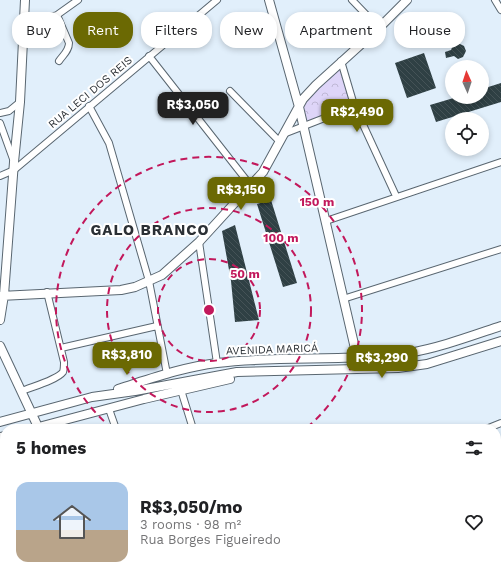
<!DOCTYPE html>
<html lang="en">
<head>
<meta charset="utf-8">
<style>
  :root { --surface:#fff; --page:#f6f6f6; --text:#202124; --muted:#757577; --accent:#6b6903 }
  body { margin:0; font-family:"Work Sans",sans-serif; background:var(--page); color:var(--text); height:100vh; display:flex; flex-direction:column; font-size:15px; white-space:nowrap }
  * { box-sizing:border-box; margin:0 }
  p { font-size:13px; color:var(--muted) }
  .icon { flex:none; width:22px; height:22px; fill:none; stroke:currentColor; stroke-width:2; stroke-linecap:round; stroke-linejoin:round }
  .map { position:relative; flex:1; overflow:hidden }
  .sheet { position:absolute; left:0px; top:424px; width:501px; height:156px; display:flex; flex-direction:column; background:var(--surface); border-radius:16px 16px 0 0; box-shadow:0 2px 6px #0003 }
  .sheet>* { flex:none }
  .top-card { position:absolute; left:12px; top:12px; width:477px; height:36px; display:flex; gap:8px }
  .needle { width:26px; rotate:357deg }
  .fabs { position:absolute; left:445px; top:60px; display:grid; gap:8px }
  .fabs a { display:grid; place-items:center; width:44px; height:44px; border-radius:50%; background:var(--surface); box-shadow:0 2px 6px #0003; font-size:20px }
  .price { position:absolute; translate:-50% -34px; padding:0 9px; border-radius:8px; background:var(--accent); color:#fff; font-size:13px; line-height:26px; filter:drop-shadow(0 1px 2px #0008) }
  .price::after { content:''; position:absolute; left:50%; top:24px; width:12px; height:9px; margin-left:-6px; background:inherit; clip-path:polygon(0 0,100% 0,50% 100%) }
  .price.on { background:#222; color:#fff }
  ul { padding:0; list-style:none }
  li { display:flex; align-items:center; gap:12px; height:100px; padding:0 16px }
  li span { display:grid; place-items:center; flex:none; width:112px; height:80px; border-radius:12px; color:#555 }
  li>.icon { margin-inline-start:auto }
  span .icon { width:48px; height:48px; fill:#fffc; stroke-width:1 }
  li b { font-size:17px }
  h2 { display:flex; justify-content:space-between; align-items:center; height:48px; padding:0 16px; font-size:17px }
  .pill { padding:0 14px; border-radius:16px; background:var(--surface); box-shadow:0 2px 6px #0003; font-size:14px; line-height:36px }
  .pill.on { background:var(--accent); color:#fff }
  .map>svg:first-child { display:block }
</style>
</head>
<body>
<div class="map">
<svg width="501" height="580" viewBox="0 0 501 580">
  <defs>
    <pattern id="park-crowns" width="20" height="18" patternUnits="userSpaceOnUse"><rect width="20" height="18" fill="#ded5f8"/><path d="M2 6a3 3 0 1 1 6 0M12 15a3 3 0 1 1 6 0" fill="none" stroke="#bfb7d5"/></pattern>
    <pattern id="building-back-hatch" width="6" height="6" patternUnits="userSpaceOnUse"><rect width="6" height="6" fill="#2f4044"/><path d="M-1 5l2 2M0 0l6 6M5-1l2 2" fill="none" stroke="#455357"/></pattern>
  </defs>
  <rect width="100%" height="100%" fill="#e1effb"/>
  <!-- park -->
  <path fill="url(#park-crowns)" d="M341,61L354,103L303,127L302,102Z"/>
  <!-- pitch -->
  <path fill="#ded5f8" d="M73,575H158L163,577L162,580H71Z"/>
  <!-- building -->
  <path fill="url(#building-back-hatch)" d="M460,44L464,46L466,51L463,57L458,59L454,56L446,58L445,52L451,50L453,45Z
    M424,53L436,88L407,98L395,63Z
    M501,83V102L436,122L430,105L457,97H482V89Z
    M271,200L297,283L283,287L257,204Z
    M235,225L259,320L235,322L231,281L222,231Z"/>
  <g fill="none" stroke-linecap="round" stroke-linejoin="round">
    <defs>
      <path id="street" d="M352,0L379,28
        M495,0L501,10
        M57,15L69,43C69,51 63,55 59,61
        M23,25L57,15L78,0
        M149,56L251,186
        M341,61L354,105L396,196
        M230,91L280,142
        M89,106L109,143L149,281L167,374
        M0,113L9,111L20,102
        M0,123L13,159
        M286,133L322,119L354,105
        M0,176L14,170L217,0
        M326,221L501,162
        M199,242L217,363
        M343,299L501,249
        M61,348L157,326
        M181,390L193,429
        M22,391C31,387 57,380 63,372C64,369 64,366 64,362L47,292
        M109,409L116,429
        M486,429L501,423
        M496,500L501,499
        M0,539L5,537
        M496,562L501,560
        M168,575V580
        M242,575L244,580
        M333,580V575
        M416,580L446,575"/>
      <path id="secondary" d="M269,0L299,107L357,357
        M0,296L121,290L135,287L162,275L199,242L263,172L303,99L316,85L379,28L407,0
        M0,320L4,295L14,162L20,102L25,0
        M0,346L39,429
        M118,389C150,379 183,367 217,363C280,355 345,362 408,353C439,348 471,336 501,326
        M0,422L92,397L135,391L237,372L398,368L427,364L501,341
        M31,429L144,399L230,379
        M0,437L5,436
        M67,580L69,575"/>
    </defs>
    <!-- street casing -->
    <use href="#street" stroke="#596670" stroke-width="8"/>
    <!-- secondary casing -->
    <use href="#secondary" stroke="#596670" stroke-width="10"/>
    <!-- street -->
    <use href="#street" stroke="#fff" stroke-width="6"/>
    <!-- secondary -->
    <use href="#secondary" stroke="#fff" stroke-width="8"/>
  </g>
  <!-- distance rings -->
  <g fill="none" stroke="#c2185b" stroke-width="2" stroke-dasharray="7 5">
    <circle cx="209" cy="310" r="51"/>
    <circle cx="209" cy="310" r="102"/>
    <path d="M113 429A153 153 0 1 1 305 429"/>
  </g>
  <g text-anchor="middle" stroke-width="4" stroke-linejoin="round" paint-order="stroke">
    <!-- street labels -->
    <g font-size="11" fill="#2b3035" stroke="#fff">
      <text transform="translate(90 92) rotate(-40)" y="4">RUA LECI DOS REIS</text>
      <text transform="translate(272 349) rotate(-2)" y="4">AVENIDA MARICÁ</text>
    </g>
    <!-- district labels -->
    <g font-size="15" font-weight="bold" letter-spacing="1" fill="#2b3035" stroke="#fff">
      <text x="150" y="235">GALO BRANCO</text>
    </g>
  </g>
  <circle cx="209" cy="310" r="6" fill="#c2185b" stroke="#fff" stroke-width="2"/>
  <g font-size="12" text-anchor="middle" font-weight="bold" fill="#c2185b" stroke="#fff" stroke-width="4" stroke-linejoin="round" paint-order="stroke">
    <text x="317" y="206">150 m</text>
    <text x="281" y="242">100 m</text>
    <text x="245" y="278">50 m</text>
  </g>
</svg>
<div class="fabs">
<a><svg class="needle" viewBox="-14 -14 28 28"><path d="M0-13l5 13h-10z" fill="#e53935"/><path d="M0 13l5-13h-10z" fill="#757577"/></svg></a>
<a><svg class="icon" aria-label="locate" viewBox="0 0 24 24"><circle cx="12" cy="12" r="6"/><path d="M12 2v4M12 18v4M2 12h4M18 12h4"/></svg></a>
</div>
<b class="price on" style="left:193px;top:126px">R$3,050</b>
<b class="price" style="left:357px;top:133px">R$2,490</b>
<b class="price" style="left:241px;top:211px">R$3,150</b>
<b class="price" style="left:127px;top:376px">R$3,810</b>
<b class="price" style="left:382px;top:379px">R$3,290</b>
<div class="top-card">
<a class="pill">Buy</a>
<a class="pill on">Rent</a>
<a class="pill">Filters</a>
<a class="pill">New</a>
<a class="pill">Apartment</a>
<a class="pill">House</a>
</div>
<section class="sheet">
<h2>5 homes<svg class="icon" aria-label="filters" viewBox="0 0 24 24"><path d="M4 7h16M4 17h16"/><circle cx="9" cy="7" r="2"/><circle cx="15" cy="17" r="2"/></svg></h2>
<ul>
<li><span style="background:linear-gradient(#a9c7e8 60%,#b9a48a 0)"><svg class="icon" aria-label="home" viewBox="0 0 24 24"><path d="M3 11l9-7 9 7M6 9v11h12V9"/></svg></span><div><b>R$3,050/mo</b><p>3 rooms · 98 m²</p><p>Rua Borges Figueiredo</p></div><svg class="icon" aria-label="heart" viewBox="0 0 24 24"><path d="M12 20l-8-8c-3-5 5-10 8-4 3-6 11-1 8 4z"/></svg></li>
</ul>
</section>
</div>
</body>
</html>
